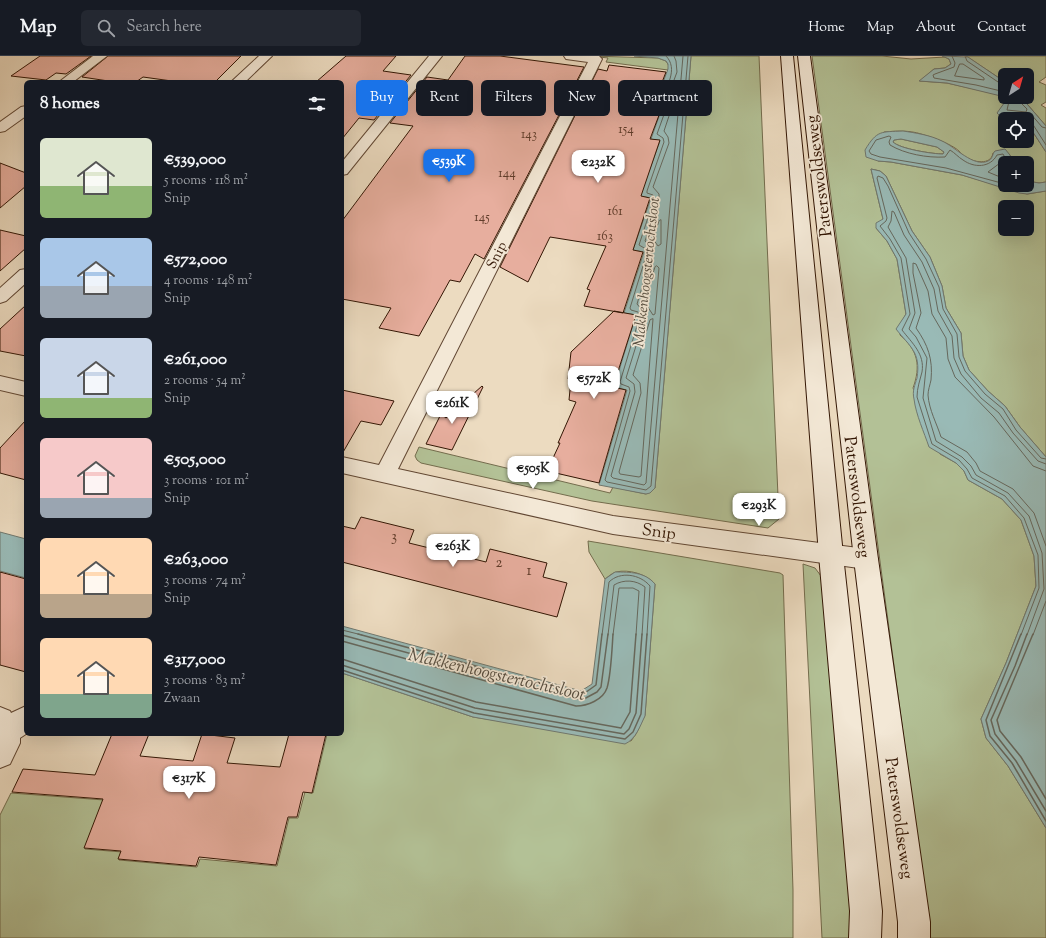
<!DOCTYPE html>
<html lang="en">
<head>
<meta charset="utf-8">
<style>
  :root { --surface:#171b24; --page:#242831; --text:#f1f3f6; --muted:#9ea1a6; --line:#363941; --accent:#1a73e8 }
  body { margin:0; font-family:"Sorts Mill Goudy",serif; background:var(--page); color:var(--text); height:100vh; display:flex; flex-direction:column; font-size:15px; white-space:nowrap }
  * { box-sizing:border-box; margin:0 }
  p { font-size:13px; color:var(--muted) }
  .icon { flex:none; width:22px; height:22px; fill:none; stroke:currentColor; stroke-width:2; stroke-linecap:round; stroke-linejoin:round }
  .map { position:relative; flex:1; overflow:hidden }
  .drawer { position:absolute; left:24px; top:24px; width:320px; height:656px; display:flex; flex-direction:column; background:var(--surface); border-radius:6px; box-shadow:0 4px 16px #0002 }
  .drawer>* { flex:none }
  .banner { position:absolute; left:356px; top:24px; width:380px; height:36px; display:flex; gap:8px }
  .needle { width:26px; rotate:37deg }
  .controls { position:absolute; left:998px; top:12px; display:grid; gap:8px }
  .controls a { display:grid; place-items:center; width:36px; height:36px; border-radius:6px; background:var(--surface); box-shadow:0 4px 16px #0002; font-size:20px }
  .price { position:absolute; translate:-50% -34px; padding:0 9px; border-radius:8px; background:#fff; color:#222; font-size:13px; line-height:26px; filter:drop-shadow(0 1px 2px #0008) }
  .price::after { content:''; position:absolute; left:50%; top:24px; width:12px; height:9px; margin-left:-6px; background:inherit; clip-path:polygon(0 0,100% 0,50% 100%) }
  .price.on { background:var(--accent); color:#fff }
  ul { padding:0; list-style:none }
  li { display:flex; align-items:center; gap:12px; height:100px; padding:0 16px }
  li span { display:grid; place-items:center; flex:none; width:112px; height:80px; border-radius:6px; color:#555 }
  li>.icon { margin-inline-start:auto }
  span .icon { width:48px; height:48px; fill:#fffc; stroke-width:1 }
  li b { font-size:17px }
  h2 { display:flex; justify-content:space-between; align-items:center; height:48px; padding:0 16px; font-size:17px }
  .chip { padding:0 14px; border-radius:6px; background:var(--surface); box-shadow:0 4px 16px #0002; font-size:14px; line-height:36px }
  .chip.on { background:var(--accent); color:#fff }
  header { display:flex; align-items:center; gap:24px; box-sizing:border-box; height:56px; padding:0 20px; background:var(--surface); border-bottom:1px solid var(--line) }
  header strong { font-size:19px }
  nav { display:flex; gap:22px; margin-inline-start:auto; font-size:14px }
  .search { width:280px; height:36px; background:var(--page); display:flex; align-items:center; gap:10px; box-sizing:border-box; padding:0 14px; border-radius:6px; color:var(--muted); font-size:15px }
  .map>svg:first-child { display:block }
</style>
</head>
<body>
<header>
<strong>Map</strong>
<div class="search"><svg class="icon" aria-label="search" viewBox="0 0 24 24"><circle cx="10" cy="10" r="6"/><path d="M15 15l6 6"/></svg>Search here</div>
<nav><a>Home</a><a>Map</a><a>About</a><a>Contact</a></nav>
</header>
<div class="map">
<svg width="1046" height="882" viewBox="0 0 1046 882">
  <rect width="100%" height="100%" fill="#ecdbc0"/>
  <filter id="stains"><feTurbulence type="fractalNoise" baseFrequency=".005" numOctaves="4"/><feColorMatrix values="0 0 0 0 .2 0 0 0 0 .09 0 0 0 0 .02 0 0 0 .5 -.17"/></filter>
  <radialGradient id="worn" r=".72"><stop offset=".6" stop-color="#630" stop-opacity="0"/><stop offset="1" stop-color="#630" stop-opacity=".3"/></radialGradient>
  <!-- green -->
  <path fill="#b3c196" stroke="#736c4d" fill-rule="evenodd" d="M590,0L658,2L666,5L669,10L668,14L606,6L608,2Z
    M691,0H759L779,463L768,472L592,445L421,407L417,404L415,400L419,391L610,437L613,431L646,438L655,432Z
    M812,0H882L911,3L945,1L949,3L951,8L945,12L934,13L920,25L947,27L1005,40L1007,43L998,57L1002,62L1010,58H1016L1022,60L1025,63H1005V85H1027V67L1046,96V126L1039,127L1027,125V107H1012L1010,99L993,97C991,110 973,106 965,101C961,98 959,94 955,92C946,86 931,81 921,78C909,74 896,75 884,76L878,105L891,106L962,119L1027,138L1046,135V401L1020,371L1005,350L988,335L969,314L963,300L961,277L946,252L942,230L930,201L912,175L886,120L880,115L871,113L883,163L876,172L887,185L897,203L906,258L901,267L900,279C918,294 921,310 913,332L940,398L956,407L964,415L968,424L1002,443L1021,464L1034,500L1036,530L1006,607L981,663L986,682L1008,710L1046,772V882H929L928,862ZM1005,151H1027V173H1005Z
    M966,0H1046V21L1039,26L1046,29V46L1041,49L1046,52V70L1021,41H1027V19H1005V26Z
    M901,83L937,91L944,96L943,98C933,98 900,93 893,86L894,84Z
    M588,485L780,517L783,519L793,834V882H0V759L11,737L104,744L85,793L122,796L119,804L197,811L200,803L277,810L289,762H298L305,736L313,737L327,678H342V617L473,661L631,685L636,678L645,659L655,528C646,518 629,513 616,516C612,517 608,521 605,523L589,496Z
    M803,508L815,512L821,520L853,882H822Z"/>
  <!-- water -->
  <path fill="#99bab6" stroke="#70786f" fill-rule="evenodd" d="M634,0H691L655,432L650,437L646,438L599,429L627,334L614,331L636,259L624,257L644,196L633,194L651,142L640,140L660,85L651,83L662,52L654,50L668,13V8L666,5L658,2Z
    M942,0L968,1L1005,26V41L947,27L919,25L934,13L945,12L951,8L949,3Z
    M1005,41H1021L1046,70V96L1027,67V63L1016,58L1002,62L997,57L1007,43Z
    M903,75C916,77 930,79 942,85C954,90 974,112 988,105C993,103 992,98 995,95L1005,93L1010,99L1012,107H1005V129H1027V125L1039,127L1046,126V135L1027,138L1019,137L962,119L891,106L878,105L866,101L865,94C877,74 881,76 903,75ZM901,83L937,91L944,96L943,98C933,98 900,93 893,86L894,84Z
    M871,113L880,115L886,120L912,175L930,201L942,230L946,252L961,277L963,300L969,314L988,335L1005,350L1020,371L1046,401V772L1008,710L986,682L981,663L1006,607L1036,530L1034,500L1021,464L1002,443L968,424L964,415L956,407L929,391C924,376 916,359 914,343C912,335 915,329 917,322C921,296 910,291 896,273L906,258L897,203L887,185L876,172V167L883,163Z
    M0,476L26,483V522L0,515Z
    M615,516C630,516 645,516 655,528L645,660C640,670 636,683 625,688L473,661L342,617V570L581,635L592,628L605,523Z"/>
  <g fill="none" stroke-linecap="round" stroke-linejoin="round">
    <!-- shore-far1 -->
    <path stroke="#66685d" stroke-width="1" d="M666,0C679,13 666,31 661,45L666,53L657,78L663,82L664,86L647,135V137L653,139L654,143L639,189L646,193L647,197L630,252L631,254L638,256L640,260L620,326L621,328L629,331L630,335L605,424L607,426L646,434L651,430L688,0
      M674,0L676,5L677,16L667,43L671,54L664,75L668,81L669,87L653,131L659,138V144L645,185L651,191L652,198L637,248L643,255L645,261L626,322L634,328L635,336L611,420L613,422L644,429L646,427L683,0
      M952,0L955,7L954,11L935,18L933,19L934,22L976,29L1005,36
      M965,0L967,5L1001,28L1005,29
      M960,8H963L984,22V24L955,20Z
      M1010,41L1007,54L1026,56L1027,53L1019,45V41
      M1046,72L1042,71L1030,57H1027L1028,64L1032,67L1046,89
      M1005,113L1000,107L988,116L1005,123
      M1005,128L946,112L880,101L871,98L869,95L876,84L889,80L891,81L889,86L890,89C905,98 927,102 945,101L950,94C955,97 958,101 963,104C974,112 990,112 997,99L1003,98L1008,107
      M661,164V188L658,190L653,183L659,165Z
      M657,210L659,212L655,258L653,259L644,245L655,211Z
      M653,263L641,420L639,421L620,418L619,416L641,337L640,327L633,319L650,264Z
      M1046,415L1033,410L994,361L955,321L948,303L946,282L932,258L928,235L916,208L913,207V217L921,257L916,272C928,289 933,303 931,324C930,329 928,334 928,339C929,354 937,368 941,381L967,396L976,407L980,415L1013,433L1034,457L1046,490
      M342,574L362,579
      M602,579L609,526C620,515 640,518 650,530L647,579
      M608,579L614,529C624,523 636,524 645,531L642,579
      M613,579L619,532H633L639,535L636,579
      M1021,579L1039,532L1038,499L1024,462L1005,440L972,422L967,413L959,404L932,388L917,341C917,332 920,324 922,316C925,298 912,287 902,274L910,258L901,202L890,183L880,170L886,165L887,162L877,122L878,120L883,122L888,130L909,177L926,203L939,231L943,253L957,278L959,301L965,315L985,338L1003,353L1016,374L1041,402L1046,403
      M1027,579L1044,533L1042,497L1029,460L1008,437L976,419L971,410L962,401L936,385L923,342L927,302L916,281L909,273L915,257L906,202L888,171L891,165L892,155L894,156L904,179L922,206L934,233L938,255L952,280L954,302L961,318L981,342L999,357L1013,377L1038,405L1046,408
      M1033,579L1046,545"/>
    <!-- shore -->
    <path stroke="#66685d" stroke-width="1.5" d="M358,578L582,639L596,629L602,578
      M1021,578L986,664L990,680L1012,707L1046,765
      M1027,578L1015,610L991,664L995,678L1016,705L1046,755
      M1033,578L997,664L1000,675L1021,701L1046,743
      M342,579L582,644L597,636L601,631L608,578
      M342,585L576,650C587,650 603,644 607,632C611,619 612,593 613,578
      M342,603L476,646L621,672L630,656L636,578
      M342,609L475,652L624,678L629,673L636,657L642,578
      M342,614L474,657L625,683L633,676L641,658L647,578"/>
  </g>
  <!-- building -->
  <path fill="#e7ae9e" stroke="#331604" d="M40,0H91L66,18L56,17L46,24L11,20Z
    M108,0H241L215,26H179L143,21L136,26H115L82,21Z
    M346,0H396L383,15L411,19L374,64L359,62L342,83V26H316Z
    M465,0H500L584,11L484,203L475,198L460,226L450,224L419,280L379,272L391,252L342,243V165L413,70L390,67L427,21L448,24Z
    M609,9L666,16L652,52L661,54L650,83L660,84L641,140L650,142L633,194L643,196L623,257L584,250L590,234L587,233L606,190L550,181L528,226L500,211L598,13L607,15Z
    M0,107L26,117V130L0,152Z
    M0,174L26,180V192L0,215Z
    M26,249V300L0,295V273Z
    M614,255L636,259L613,331L626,334L599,427L547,415L560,387H558L576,346L569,344L571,324L568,323L571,296Z
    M482,330L483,331L452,394L426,388L441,358L446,362Z
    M342,334L394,345L381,369L361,365L342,398Z
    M26,364V424L0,417V392Z
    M361,461L414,474L409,487L458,499L486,506L490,493L547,507L543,521L567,527L557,561L342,506V470L355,473Z
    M0,516L26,523V616L0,609Z
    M112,678H149L140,700L193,705L202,678L235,682L227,707L280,711L289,678H326L312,737L303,736L297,761H288L276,809L199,801L196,810L118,803L121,795L84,792L103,743L12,736L23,713L95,719Z"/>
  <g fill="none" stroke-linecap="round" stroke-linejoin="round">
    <defs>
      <path id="minor" d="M93,0H107L73,26H59Z
        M259,0H272L245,26H231Z
        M429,0H442L347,118L342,119V106Z
        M564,0H599L602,3L398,413L613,460L866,493L874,496L878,503L874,510L866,513L613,478L342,417V401L379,409L588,6L566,3Z
        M26,50V60L5,75L0,76V66L21,51Z
        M26,213V227L6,245L0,247V232L20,214Z
        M0,320L26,326V340L0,334Z
        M26,650V678L20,682V687L10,708L0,712V651L10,655L11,657Z"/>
      <path id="secondary" d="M781,0H793L843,499L882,855L881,882H849L850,855L819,499Z
        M798,0H810L878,503L930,866V882H898V866L854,503Z"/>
    </defs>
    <!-- minor casing -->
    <use href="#minor" stroke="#614733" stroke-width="2"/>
    <!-- secondary casing -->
    <use href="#secondary" stroke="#331604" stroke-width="2"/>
    <!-- minor -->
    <use href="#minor" fill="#f3e8d6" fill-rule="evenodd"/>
    <!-- secondary -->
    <use href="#secondary" fill="#f3e8d6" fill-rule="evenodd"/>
  </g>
  <g text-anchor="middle" stroke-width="3.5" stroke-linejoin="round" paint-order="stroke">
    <!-- far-number labels -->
    <g font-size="13" fill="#603c2a">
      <text x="626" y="77">154</text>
      <text x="529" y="82">143</text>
      <text x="507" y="121">144</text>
      <text x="615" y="159">161</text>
      <text x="482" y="165">145</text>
      <text x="605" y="184">163</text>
    </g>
    <!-- far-street labels -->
    <g font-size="14" fill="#331604" stroke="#f3e8d6">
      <text transform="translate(496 199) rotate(-63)" y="5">Snip</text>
    </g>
    <!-- far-water labels -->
    <g font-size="15" font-style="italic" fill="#574f42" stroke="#f3e8d6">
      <text transform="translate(646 216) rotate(-84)" y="5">Makkenhoogstertochtsloot</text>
    </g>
    <!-- number labels -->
    <g font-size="15" fill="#603c2a">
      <text x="394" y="485">3</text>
      <text x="499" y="511">2</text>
      <text x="529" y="519">1</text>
    </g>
    <!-- street labels -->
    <g font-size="17" fill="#331604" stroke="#f3e8d6">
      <text transform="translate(818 120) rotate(-97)" y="6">Paterswoldseweg</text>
      <text transform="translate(858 441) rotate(83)" y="6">Paterswoldseweg</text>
      <text transform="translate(659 475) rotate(8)" y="6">Snip</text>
      <text transform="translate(900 762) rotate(82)" y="6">Paterswoldseweg</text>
    </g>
    <!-- water labels -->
    <g font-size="18" font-style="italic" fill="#574f42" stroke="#f3e8d6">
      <text transform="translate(497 618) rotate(13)" y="6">Makkenhoogstertochtsloot</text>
    </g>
  </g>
  <rect width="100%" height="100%" filter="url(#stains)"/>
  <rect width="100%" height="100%" fill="url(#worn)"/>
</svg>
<div class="controls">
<a><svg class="needle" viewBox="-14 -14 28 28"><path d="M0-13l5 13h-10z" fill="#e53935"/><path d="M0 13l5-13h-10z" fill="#9ea1a6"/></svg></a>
<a><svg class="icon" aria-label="locate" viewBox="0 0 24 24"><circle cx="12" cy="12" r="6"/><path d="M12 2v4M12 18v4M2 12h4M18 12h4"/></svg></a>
<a>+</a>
<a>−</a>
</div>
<b class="price on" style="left:449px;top:127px">€539K</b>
<b class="price" style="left:598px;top:128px">€232K</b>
<b class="price" style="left:594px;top:344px">€572K</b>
<b class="price" style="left:452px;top:369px">€261K</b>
<b class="price" style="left:533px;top:434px">€505K</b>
<b class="price" style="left:759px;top:471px">€293K</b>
<b class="price" style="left:453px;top:512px">€263K</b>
<b class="price" style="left:189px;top:744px">€317K</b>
<div class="banner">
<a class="chip on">Buy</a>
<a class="chip">Rent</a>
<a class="chip">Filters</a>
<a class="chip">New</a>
<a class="chip">Apartment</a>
</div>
<section class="drawer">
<h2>8 homes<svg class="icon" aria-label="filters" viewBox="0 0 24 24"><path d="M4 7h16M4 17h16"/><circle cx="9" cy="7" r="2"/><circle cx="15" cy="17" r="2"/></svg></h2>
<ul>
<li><span style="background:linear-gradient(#dfe7d0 60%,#8fb573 0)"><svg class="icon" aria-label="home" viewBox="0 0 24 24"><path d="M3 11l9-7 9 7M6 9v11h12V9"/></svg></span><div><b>€539,000</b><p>5 rooms · 118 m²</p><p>Snip</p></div></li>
<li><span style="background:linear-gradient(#a9c7e8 60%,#9aa5b1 0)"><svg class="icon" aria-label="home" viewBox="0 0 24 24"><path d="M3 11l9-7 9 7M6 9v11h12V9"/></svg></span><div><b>€572,000</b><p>4 rooms · 148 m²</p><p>Snip</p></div></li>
<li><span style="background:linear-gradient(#c9d6e8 75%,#8fb573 0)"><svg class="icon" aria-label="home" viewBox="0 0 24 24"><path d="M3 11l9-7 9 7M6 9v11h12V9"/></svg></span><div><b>€261,000</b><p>2 rooms · 54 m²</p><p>Snip</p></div></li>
<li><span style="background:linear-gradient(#f6c9c9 75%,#9aa5b1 0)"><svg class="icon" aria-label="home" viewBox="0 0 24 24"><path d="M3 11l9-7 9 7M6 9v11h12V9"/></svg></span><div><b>€505,000</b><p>3 rooms · 101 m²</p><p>Snip</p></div></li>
<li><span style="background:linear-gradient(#ffd9b3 70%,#b9a48a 0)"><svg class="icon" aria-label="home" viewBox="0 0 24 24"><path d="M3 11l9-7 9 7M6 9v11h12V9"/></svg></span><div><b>€263,000</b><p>3 rooms · 74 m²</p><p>Snip</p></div></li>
<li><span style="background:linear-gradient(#ffd9b3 70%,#7fa58c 0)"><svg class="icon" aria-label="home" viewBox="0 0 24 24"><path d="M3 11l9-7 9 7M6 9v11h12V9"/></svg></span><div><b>€317,000</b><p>3 rooms · 83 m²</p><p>Zwaan</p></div></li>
</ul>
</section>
</div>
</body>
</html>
